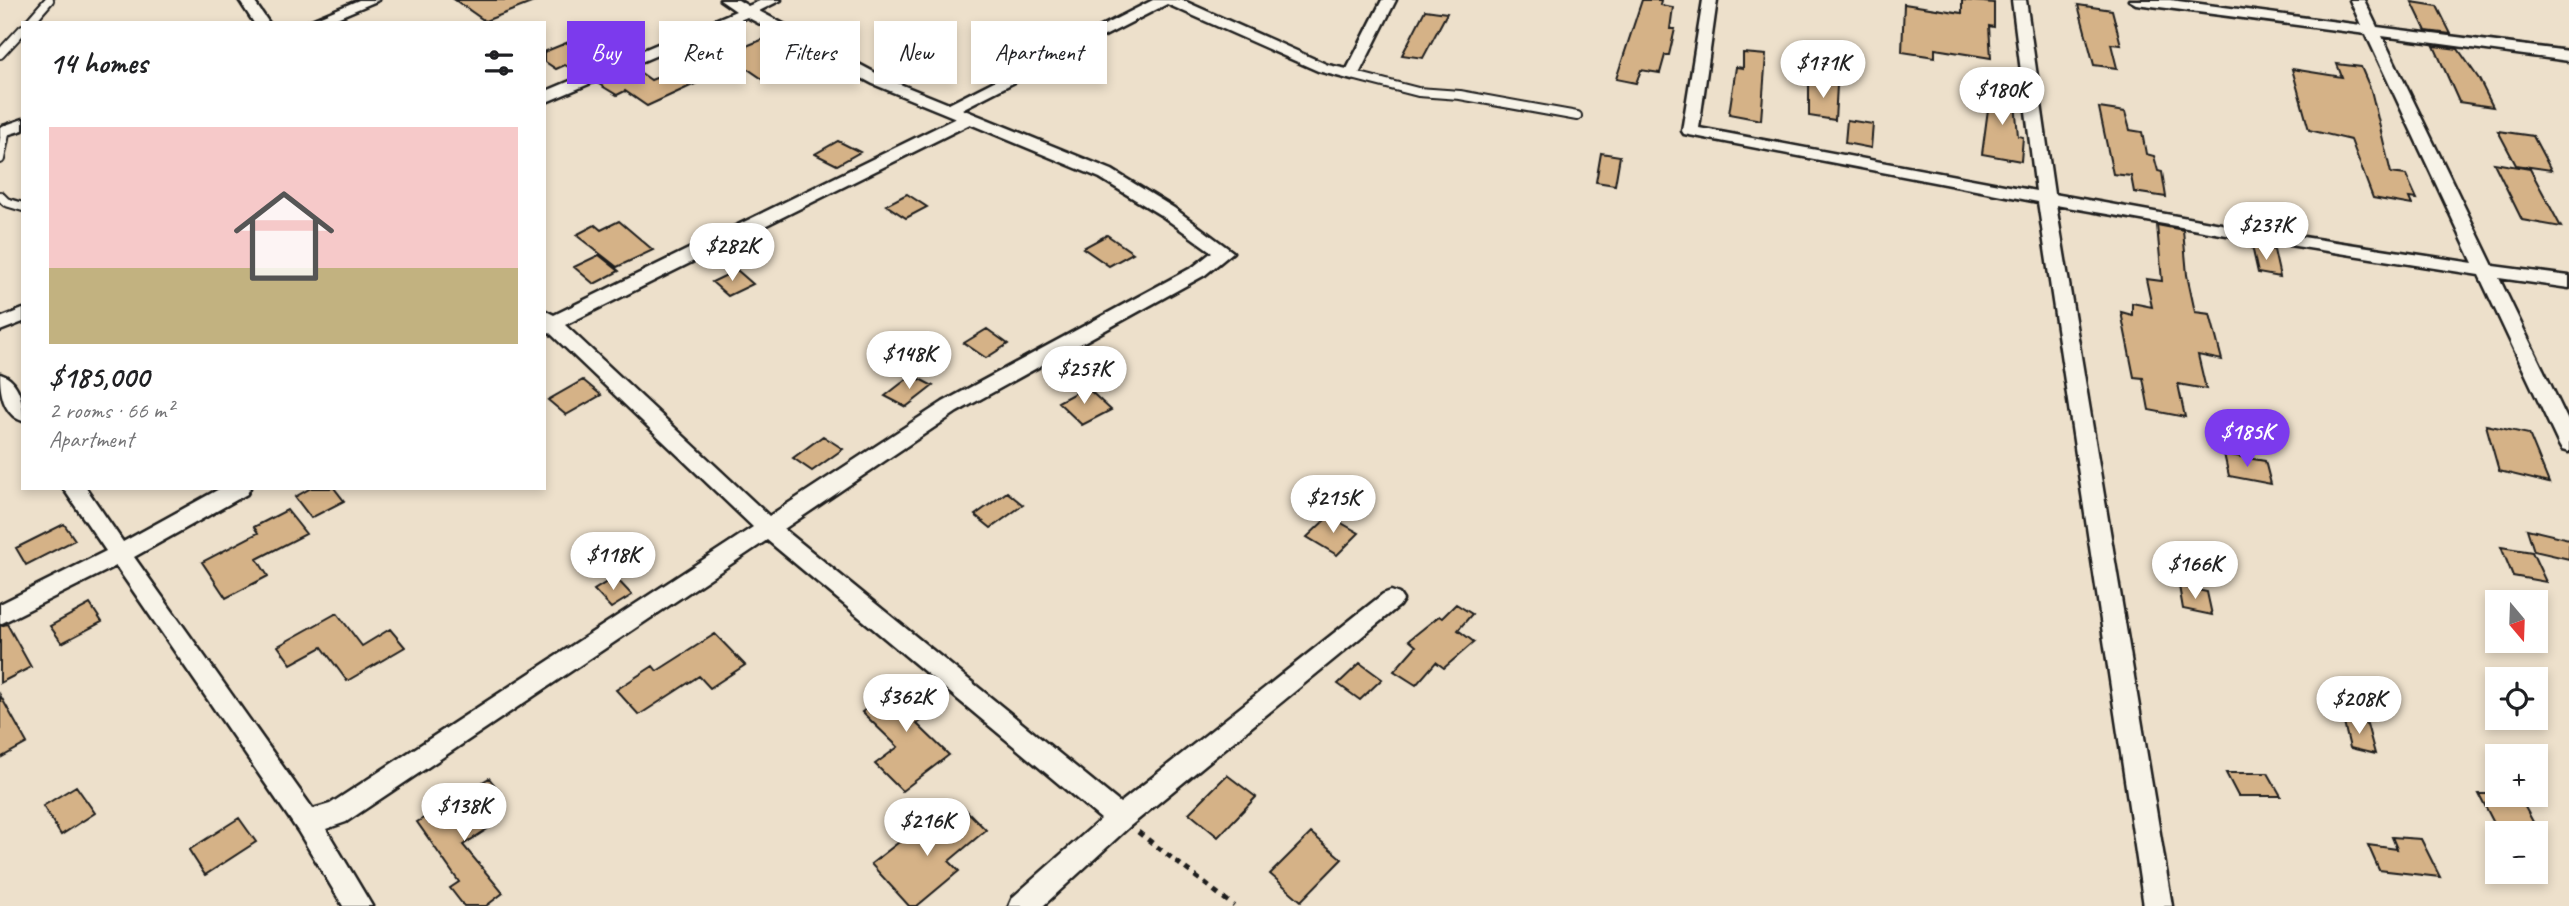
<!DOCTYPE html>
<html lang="en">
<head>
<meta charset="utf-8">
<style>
  :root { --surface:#fff; --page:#f2f2f2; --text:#202124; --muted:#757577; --accent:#7c3aed }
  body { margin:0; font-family:Caveat,sans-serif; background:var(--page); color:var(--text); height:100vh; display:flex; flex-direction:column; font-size:26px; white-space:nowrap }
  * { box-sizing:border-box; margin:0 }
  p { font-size:23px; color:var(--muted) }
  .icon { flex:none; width:38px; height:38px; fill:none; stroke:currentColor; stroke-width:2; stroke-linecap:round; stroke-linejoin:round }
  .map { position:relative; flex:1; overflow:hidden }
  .details { position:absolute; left:21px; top:21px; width:525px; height:469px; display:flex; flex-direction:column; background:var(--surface); border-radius:0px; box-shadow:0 4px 10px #0003 }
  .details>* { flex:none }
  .banner { position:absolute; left:567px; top:21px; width:665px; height:63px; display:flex; gap:14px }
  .needle { width:46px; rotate:161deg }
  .fabs { position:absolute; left:2485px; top:590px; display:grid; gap:14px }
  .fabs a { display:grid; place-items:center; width:63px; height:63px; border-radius:0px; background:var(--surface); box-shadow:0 4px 10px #0003; font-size:35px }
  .price { position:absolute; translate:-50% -60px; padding:0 16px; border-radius:24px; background:#fff; color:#222; font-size:23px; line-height:46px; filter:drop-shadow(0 2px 4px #0008) }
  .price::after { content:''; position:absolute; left:50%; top:42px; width:21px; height:16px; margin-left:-10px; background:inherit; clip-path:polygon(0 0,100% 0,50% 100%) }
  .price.current { background:var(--accent); color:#fff }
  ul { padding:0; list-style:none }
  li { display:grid; align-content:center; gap:14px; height:371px; padding:0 28px }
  li span { display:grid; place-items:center; height:217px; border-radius:0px; color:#555 }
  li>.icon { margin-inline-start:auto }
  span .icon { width:126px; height:126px; fill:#fffc; stroke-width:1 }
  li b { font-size:30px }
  h2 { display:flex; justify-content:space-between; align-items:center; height:84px; padding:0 28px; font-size:30px }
  .chip { padding:0 24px; border-radius:0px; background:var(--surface); box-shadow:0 4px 10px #0003; font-size:24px; line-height:63px }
  .chip.current { background:var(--accent); color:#fff }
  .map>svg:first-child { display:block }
</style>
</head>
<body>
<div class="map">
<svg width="2569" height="906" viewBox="0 0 2569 906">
  <rect width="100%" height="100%" fill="#ede0cb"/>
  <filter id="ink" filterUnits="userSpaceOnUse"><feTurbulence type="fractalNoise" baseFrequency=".0143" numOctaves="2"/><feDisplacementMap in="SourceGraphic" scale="14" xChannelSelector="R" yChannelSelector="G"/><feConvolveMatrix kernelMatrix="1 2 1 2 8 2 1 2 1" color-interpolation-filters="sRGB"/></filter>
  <g filter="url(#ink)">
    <!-- building -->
    <path fill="#d5b287" stroke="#1c1c1c" stroke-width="2" d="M455,0H533L534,2L485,21Z
      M1642,0H1661L1660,5L1673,7L1670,29H1675L1669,55H1665L1660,73L1641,70L1636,83L1616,79Z
      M1962,0L1994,3V27L1989,26L1991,58L1935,49V57L1902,52L1904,4L1962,13Z
      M2412,2L2437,6L2451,34L2426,31Z
      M2078,5L2112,10L2121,45L2111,44L2117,68L2094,65Z
      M1425,10L1447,13L1423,58L1402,55Z
      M1022,34L1044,47L1017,60L995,47Z
      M586,35L619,58L580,74L565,65L556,69L544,61V52Z
      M764,39L798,66L764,80L726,54Z
      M2434,46L2458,49L2479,79L2493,107L2459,102Z
      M1743,53L1766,55L1761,120L1729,114L1736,67L1743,68Z
      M2337,64L2361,67L2371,90L2391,173L2406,175L2417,199L2409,198L2412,205L2373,198L2351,140L2309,130L2292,69L2342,77Z
      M634,68L651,80L676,70L697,83L647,106L625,91L617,95L597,83Z
      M1809,81L1837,85L1835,120L1809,116Z
      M1991,87L2014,91L2018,136L2023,137L2021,161L1982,154Z
      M2099,108L2125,112L2130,130L2142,132L2146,154L2154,156L2158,171L2162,172L2166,197L2134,192L2131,176L2113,174Z
      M1847,120L1873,124L1871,148L1845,143Z
      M2498,131L2533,136L2551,170L2516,165Z
      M838,141L860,152L837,165L815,154Z
      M1601,153L1620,156L1615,185L1596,182Z
      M2494,163L2530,169L2561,227L2522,220Z
      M907,194L927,207L906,218L886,205Z
      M619,221L653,250L617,267L576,235L595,225L601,230Z
      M2157,225L2183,230L2187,275L2195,312L2210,314L2222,360L2198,355L2206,389L2178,384L2185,417L2149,410L2143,378L2134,377L2121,312L2132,315V303L2152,307L2146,279L2162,281Z
      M1107,235L1133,253L1109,266L1083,248Z
      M2252,246L2274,250L2280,277L2258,273Z
      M599,255L619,271L594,284L574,267Z
      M737,270L753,284L728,296L712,282Z
      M987,329L1008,344L986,358L964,343Z
      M912,375L933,386L906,407L885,396Z
      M583,380L601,395L566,415L548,400Z
      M1086,387L1111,410L1082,425L1058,402Z
      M2486,425L2529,434L2549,483L2499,471Z
      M823,436L843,449L812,471L793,458Z
      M2224,454L2265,461L2271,484L2229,476Z
      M311,488H334L344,501L311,518L295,497Z
      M1007,492L1023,505L991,528L975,515Z
      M287,510L306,534L257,559L268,576L226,598L202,562L258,533L254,527Z
      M1329,516L1359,533L1337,555L1307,537Z
      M64,524L75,540L26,565L16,548Z
      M2527,529L2569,539V559L2534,551Z
      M2501,547L2532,552L2546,582L2513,576Z
      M615,577L632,595L611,608L594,590Z
      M2179,586L2207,592L2212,615L2183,609Z
      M90,604L102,622L62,643L50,626Z
      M1456,604L1472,614L1458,630L1474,642L1444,668L1436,662L1416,685L1394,671L1416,646L1409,640L1439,616L1442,618Z
      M337,613L362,646L390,629L405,647L347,681L322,647L291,664L278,646Z
      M7,624L31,667L0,683V626Z
      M715,634L745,665L710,688L699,676L639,715L616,690L653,666L657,671Z
      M1360,663L1382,679L1360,700L1338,684Z
      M905,679L937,709L917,724L949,755L902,791L875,764L898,747L862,712Z
      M0,695L27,743L0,758Z
      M2343,719L2367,724L2375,754L2350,748Z
      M2226,773H2268L2281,796H2238Z
      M1227,775L1256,797L1218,837L1189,813Z
      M489,778L501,793L479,808L492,826L463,845L503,893L486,906H464L450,888L459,882L417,822Z
      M76,786L95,813L61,835L43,806Z
      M2479,794H2518L2539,833H2499Z
      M964,808L986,830L949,861L959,871L917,906H909L871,864L917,828L927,838Z
      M239,818L256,842L205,875L189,850Z
      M1311,833L1342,859L1301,901L1270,874Z
      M2392,837L2421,839L2440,877L2379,870L2368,845L2397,849Z"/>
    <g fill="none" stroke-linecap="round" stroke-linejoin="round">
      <defs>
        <path id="lane" d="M29,23L49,0
          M0,54L23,29
          M1352,75L1418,92L1460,95L1577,116
          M0,159L6,129
          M0,196L6,202L23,207"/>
        <path id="street" d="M239,0H253L269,23H254Z
          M359,0H379L325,23H304Z
          M720,0H738L748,6L762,0H781L759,11L885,78L949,104L1153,0H1182L1328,65L1347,69L1382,0H1396L1357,78L1352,80L1318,71L1167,4L962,109L1112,170L1174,208L1233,252L1205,275L957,412L784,529L1120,803L1383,594L1391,591L1399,594L1403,600L1399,606L1129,827L1043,906H1009L1013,897L1101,819L767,540L346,822L326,829L372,906H343L298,831L116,566L0,624V604L106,551L63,488H86L123,542L221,488H250L247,494L134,557L313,809L330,804L753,527L550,333L544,334V310L554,315L956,118L873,84L747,17L544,103V92L736,11ZM970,124L1100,178L1162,216L1212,252L1193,267L943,402L769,516L565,325Z
          M1703,0H1717L1699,128L2036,191L2012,0H2026L2054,194L2238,227L2473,263L2366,34L2136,4L2129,0H2170L2361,25L2350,0H2364L2377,27L2569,51V61L2382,36L2493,266L2569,276V288L2499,278L2569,423V452L2562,450L2559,445L2479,275L2238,237L2056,205L2172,906H2144L2038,202L1684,134L1682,131Z
          M23,119V130L0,137V127Z
          M23,309V322L0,331V318Z
          M0,374C20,380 23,403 23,421C3,415 0,391 0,374Z"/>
      </defs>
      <!-- lane casing -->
      <use href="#lane" stroke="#1c1c1c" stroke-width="12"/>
      <!-- street casing -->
      <use href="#street" stroke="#1c1c1c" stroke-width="5"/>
      <!-- path -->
      <path stroke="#1c1c1c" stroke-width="5" stroke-dasharray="6 6" stroke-linecap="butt" d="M1138,832L1234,906"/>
      <!-- lane -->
      <use href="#lane" stroke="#f7f3e8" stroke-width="8"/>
      <!-- street -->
      <use href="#street" fill="#f7f3e8" fill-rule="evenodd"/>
    </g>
  </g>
</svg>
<div class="fabs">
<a><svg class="needle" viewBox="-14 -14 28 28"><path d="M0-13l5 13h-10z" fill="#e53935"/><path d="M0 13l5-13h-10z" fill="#757577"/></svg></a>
<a><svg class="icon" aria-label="locate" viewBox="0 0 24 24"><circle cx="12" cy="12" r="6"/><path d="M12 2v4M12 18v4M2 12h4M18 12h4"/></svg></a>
<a>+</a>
<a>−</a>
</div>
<b class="price" style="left:1823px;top:100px">$171K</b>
<b class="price" style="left:2002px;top:127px">$180K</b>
<b class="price" style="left:2266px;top:262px">$237K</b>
<b class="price" style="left:732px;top:283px">$282K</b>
<b class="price" style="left:909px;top:391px">$148K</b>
<b class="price" style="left:1084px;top:406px">$257K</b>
<b class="price current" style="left:2247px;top:469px">$185K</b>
<b class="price" style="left:1333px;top:535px">$215K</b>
<b class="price" style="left:613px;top:592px">$118K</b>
<b class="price" style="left:2195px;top:601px">$166K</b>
<b class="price" style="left:906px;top:734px">$362K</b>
<b class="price" style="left:2359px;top:736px">$208K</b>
<b class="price" style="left:464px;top:843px">$138K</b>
<b class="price" style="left:927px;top:858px">$216K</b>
<div class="banner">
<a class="chip current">Buy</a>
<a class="chip">Rent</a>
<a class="chip">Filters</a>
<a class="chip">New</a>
<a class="chip">Apartment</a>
</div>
<section class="details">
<h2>14 homes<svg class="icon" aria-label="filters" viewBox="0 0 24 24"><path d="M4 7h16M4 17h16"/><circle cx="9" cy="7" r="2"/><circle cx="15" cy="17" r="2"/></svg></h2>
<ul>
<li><span style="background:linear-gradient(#f6c9c9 65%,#c2b280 0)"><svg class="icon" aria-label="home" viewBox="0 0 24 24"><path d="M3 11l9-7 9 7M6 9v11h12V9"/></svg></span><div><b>$185,000</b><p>2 rooms · 66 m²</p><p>Apartment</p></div></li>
</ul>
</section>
</div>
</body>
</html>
